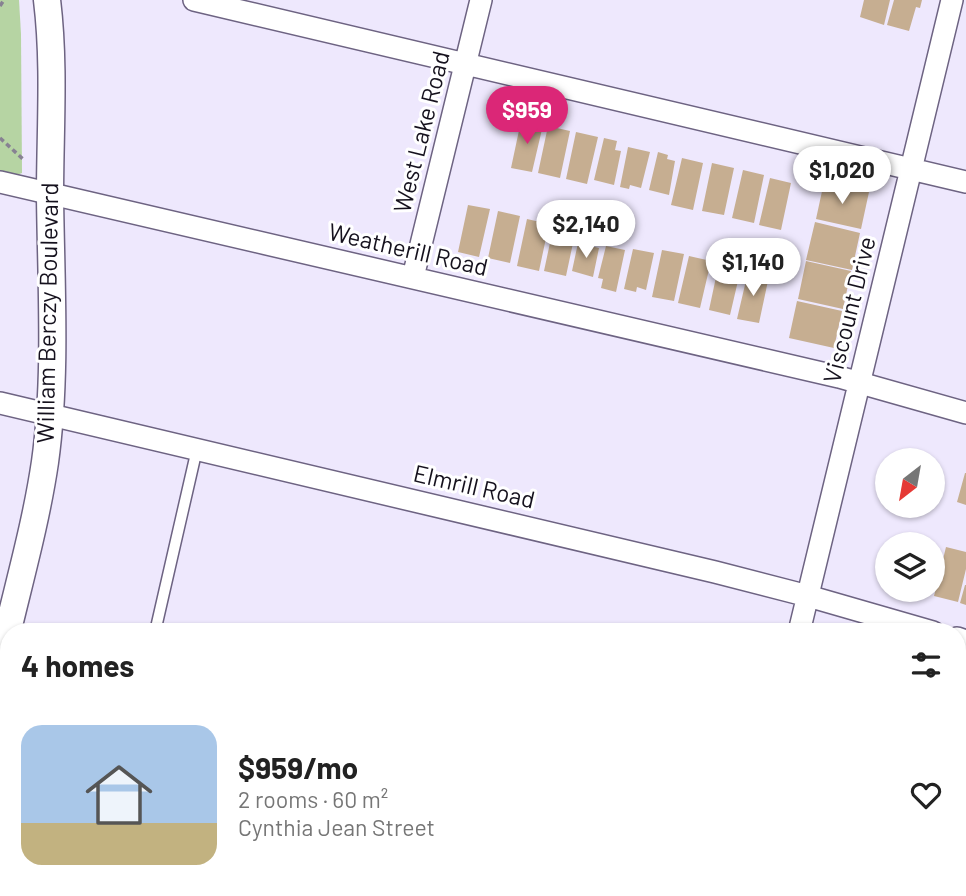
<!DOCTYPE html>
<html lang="en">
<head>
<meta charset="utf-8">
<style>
  :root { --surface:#fff; --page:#f2f2f2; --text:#222; --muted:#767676; --line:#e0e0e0; --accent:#db2777 }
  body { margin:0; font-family:Barlow,sans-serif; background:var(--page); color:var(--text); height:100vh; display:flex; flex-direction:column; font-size:26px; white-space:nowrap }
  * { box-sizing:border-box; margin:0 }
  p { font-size:23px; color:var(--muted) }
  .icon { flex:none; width:38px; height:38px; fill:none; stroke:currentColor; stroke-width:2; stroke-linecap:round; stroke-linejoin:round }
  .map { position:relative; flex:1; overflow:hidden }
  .side { position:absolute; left:0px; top:623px; width:966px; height:273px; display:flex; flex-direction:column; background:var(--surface); border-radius:28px 28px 0 0; box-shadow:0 2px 5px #0004 }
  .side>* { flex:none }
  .needle { width:46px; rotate:211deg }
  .controls { position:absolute; left:875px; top:448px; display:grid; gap:14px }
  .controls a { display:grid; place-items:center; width:70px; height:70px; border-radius:50%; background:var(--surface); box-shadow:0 2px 5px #0004; font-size:35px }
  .price { position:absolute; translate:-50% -60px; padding:0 16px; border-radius:24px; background:#fff; color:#222; font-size:23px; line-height:46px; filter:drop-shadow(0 2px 4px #0008) }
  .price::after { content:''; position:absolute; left:50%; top:42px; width:21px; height:16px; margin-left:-10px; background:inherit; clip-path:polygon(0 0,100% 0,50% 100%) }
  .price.active { background:var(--accent); color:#fff }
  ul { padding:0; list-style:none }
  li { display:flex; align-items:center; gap:21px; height:175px; padding:0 21px }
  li+li { border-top:2px solid var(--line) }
  li span { display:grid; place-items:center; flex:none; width:196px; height:140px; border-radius:21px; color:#555 }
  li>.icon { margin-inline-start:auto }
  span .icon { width:84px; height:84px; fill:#fffc; stroke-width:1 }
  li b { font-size:30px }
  h2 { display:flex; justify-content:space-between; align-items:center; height:84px; padding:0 21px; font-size:30px }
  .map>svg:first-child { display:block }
</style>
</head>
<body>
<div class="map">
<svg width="966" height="896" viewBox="0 0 966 896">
  <rect width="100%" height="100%" fill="#eee8fd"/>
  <!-- green -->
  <path fill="#b6d4a3" d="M0,0H19L21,34L22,173L17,175L0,172Z"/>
  <!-- building -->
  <path fill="#c6ae91" d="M864,0H890L884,25L860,17Z
    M894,0H922L920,8L916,7L909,31L887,25Z
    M521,121L543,125L532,172L511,168Z
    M548,126L570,131L560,178L538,173Z
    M576,132L598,137L587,184L566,179Z
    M604,138L617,141L615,150L621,151L614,185L594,180Z
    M628,147L650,152L641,188L630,185L629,189L620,187Z
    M658,152L668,155L667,159L675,161L669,195L649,190Z
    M682,158L703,163L693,210L671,205Z
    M712,163L734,168L724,215L702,211Z
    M743,170L764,175L754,223L732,218Z
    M770,178L791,183L781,230L759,225Z
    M824,182L869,192L861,229L816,219Z
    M468,205L490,209L479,257L458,252Z
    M498,211L520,216L510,263L488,258Z
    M527,219L549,224L539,271L517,266Z
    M815,222L860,233L852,270L806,260Z
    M554,224L576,229L566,276L544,271Z
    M578,243L599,248L593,277L572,271Z
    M606,246L625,250L616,292L601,288L603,279L598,278Z
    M633,249L654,253L646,290L637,287L636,292L624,289Z
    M662,250L684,254L674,301L652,297Z
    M689,256L711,261L700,308L678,303Z
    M806,261L851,271L843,309L798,299Z
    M719,263L741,268L730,315L709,310Z
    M748,272L769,276L759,323L737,319Z
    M797,301L842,311L834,348L789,338Z
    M965,473H966V505L957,502Z
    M946,547L966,552V569L958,602L934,596Z
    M965,585H966V605L960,603Z"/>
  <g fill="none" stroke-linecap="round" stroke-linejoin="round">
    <defs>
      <path id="service" d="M155,632L197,449
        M957,762L966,765"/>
      <path id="minor" d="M194,0L966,182
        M0,182L839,377L966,413
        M413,277L481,0
        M0,403L715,572L808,596L933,632
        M799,632L952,0
        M957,638L966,641
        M0,814L9,816
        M311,887L346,896
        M707,896L711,887"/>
      <path id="tertiary" d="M0,664C15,596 35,530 45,462C57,376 51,283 50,196C50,131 55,65 47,0
        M923,887L945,896"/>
    </defs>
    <!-- service casing -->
    <use href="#service" stroke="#6d6382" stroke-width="13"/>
    <!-- minor casing -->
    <use href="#minor" stroke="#6d6382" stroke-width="24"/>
    <!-- tertiary casing -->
    <use href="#tertiary" stroke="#6d6382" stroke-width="29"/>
    <!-- path -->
    <path stroke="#878292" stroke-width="3.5" stroke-dasharray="5 3.5" stroke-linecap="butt" d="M0,6L4,0
      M0,138L24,160"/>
    <!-- service -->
    <use href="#service" stroke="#fff" stroke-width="10"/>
    <!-- minor -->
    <use href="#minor" stroke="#fff" stroke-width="21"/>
    <!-- tertiary -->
    <use href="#tertiary" stroke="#fff" stroke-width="26"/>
  </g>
  <g text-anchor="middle" stroke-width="6" stroke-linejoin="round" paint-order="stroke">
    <!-- street labels -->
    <g font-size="24" fill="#15111d" stroke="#fff">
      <text transform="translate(422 132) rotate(-76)" y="8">West Lake Road</text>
      <text transform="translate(408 250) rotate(13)" y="8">Weatherill Road</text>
      <text transform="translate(850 310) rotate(-76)" y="8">Viscount Drive</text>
      <text transform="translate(48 313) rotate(-89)" y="8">William Berczy Boulevard</text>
      <text transform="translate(474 487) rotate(13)" y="8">Elmrill Road</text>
    </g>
  </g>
</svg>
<div class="controls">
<a><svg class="needle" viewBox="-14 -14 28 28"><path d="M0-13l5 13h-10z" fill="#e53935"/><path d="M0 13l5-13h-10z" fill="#767676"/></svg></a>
<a><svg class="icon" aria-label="layers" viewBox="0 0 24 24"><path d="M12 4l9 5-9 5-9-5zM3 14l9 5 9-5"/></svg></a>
</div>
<b class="price active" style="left:527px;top:146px">$959</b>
<b class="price" style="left:842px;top:206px">$1,020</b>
<b class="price" style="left:586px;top:260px">$2,140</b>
<b class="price" style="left:753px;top:298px">$1,140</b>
<section class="side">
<h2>4 homes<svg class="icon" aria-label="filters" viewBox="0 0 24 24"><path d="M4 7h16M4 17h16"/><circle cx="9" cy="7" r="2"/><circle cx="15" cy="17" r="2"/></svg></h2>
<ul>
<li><span style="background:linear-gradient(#a9c7e8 70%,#c2b280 0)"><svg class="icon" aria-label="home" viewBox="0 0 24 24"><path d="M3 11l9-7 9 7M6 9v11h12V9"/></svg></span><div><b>$959/mo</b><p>2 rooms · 60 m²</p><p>Cynthia Jean Street</p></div><svg class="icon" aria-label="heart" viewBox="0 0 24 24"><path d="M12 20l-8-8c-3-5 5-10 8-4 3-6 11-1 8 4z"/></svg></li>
</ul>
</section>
</div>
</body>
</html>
